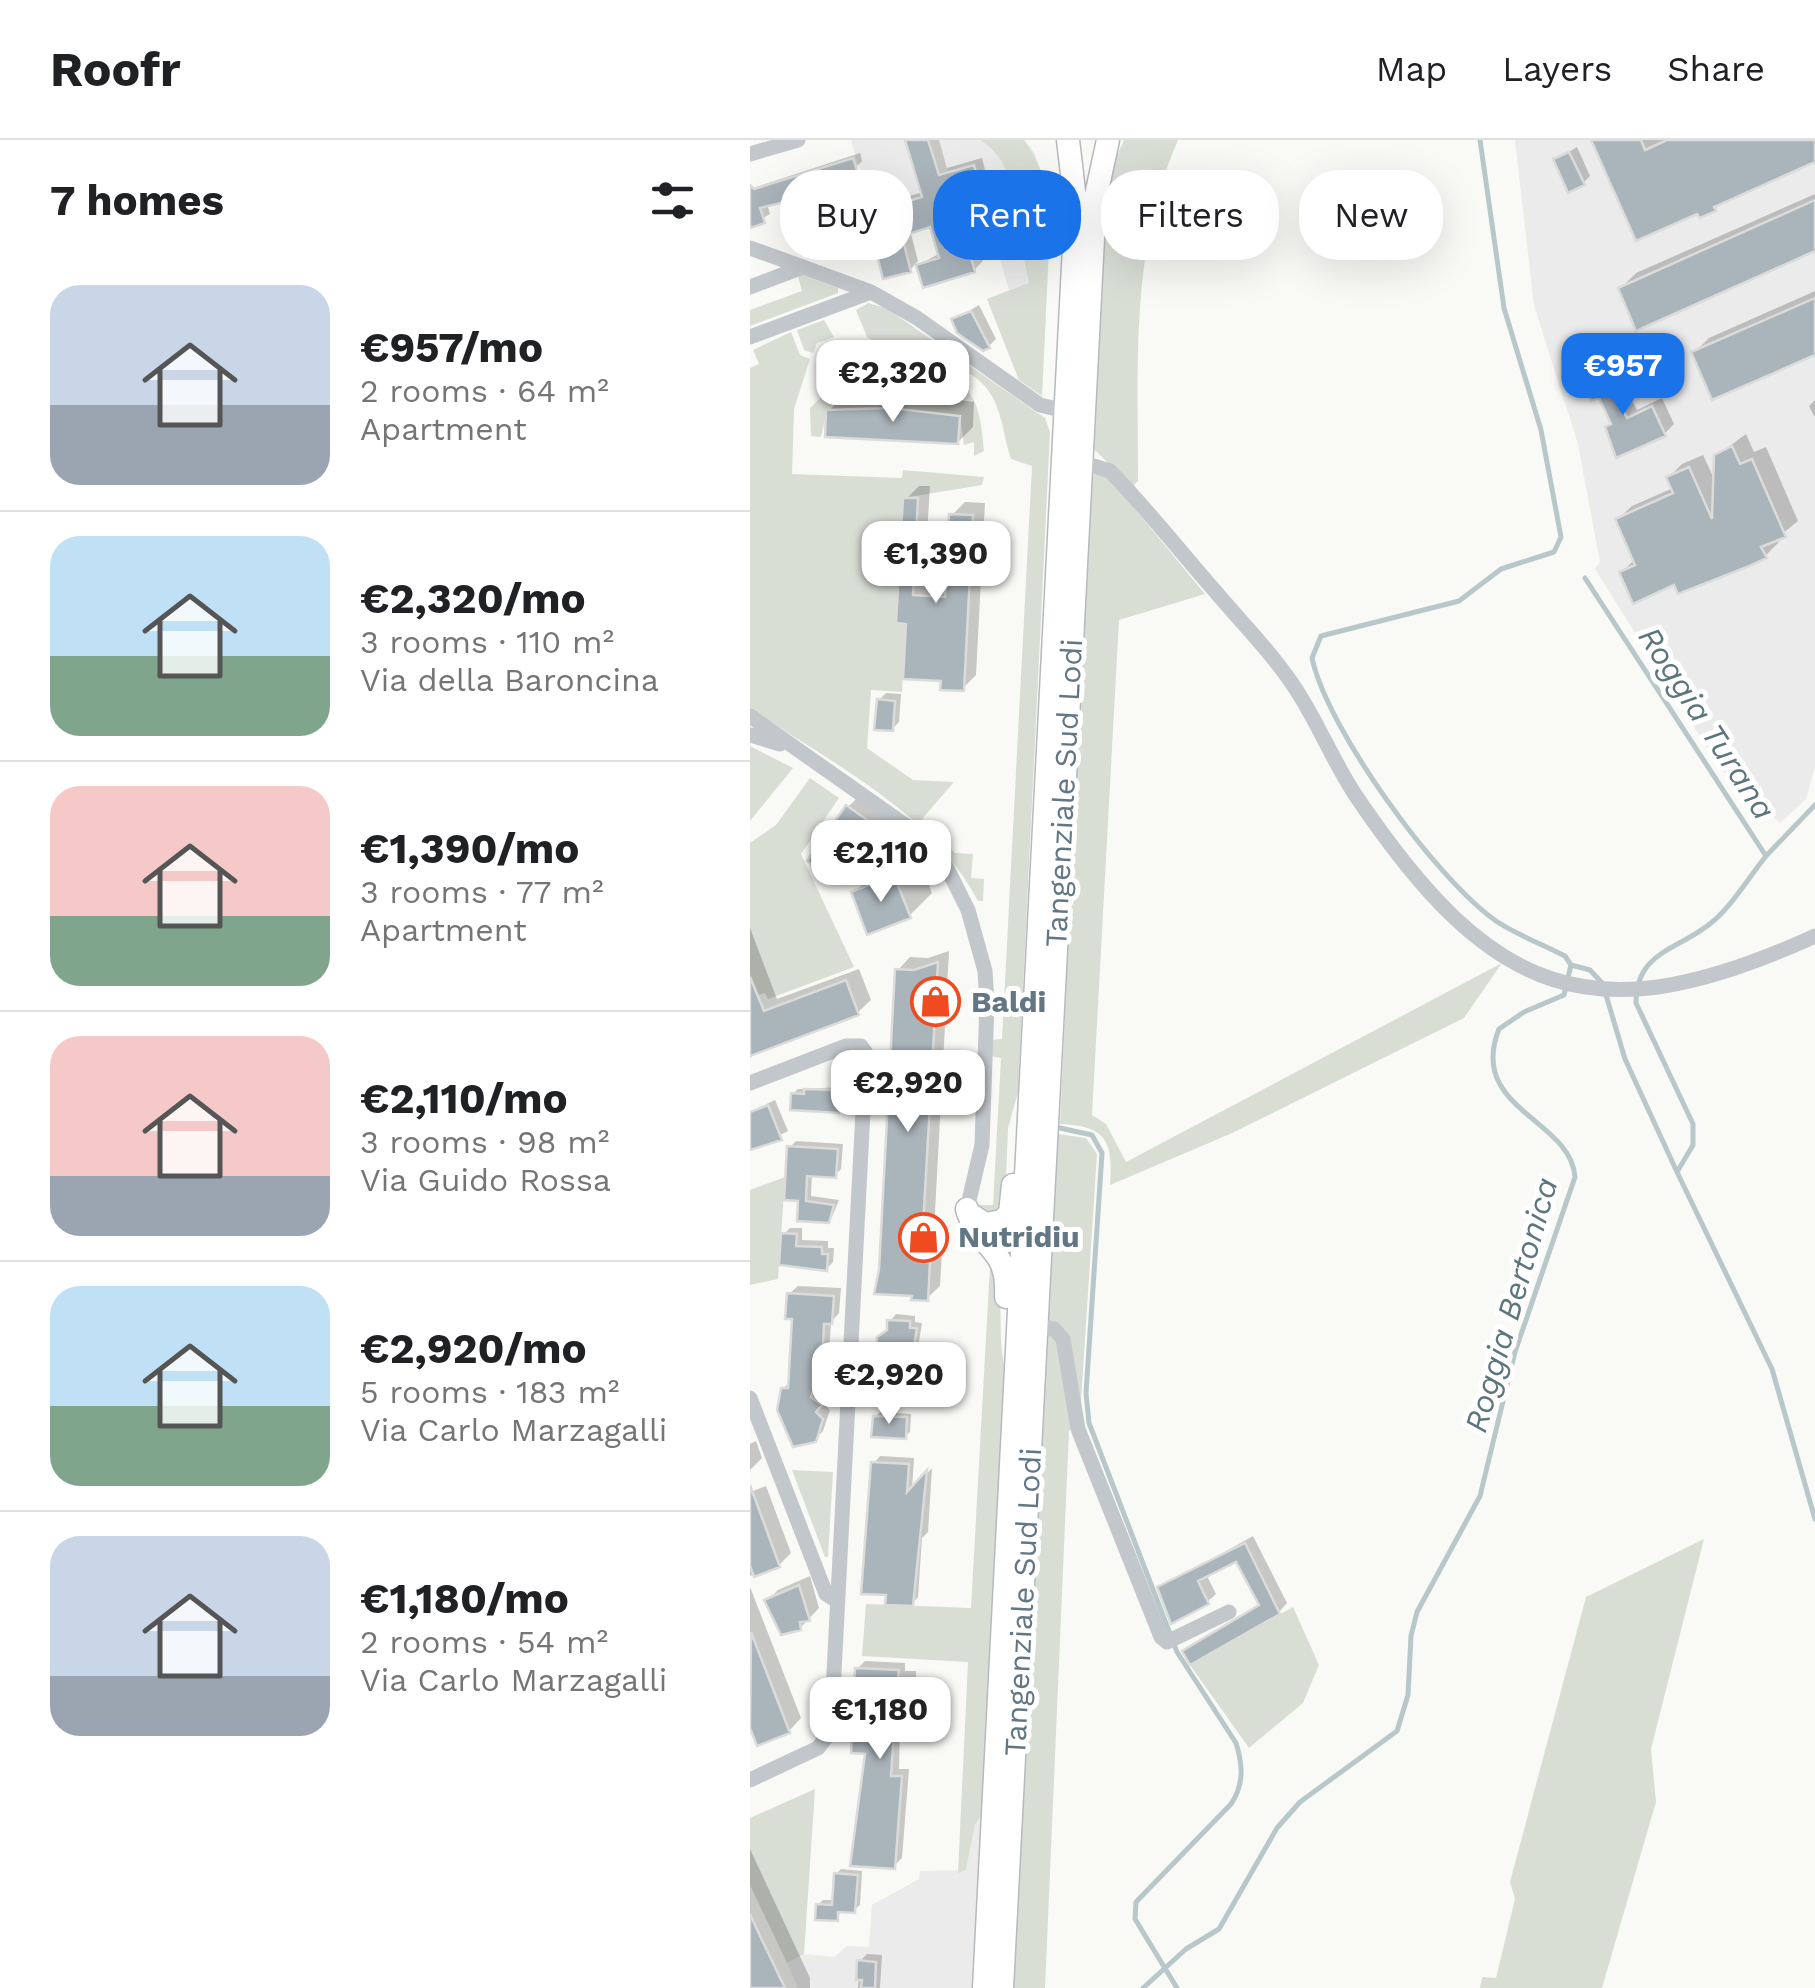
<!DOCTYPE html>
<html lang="en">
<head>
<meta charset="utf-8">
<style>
  :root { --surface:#fff; --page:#f2f2f2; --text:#202124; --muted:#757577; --line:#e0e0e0; --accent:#1a73e8 }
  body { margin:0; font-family:"Work Sans",sans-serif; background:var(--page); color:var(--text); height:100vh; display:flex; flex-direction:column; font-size:38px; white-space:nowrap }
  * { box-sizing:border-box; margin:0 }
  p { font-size:32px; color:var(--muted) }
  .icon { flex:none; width:55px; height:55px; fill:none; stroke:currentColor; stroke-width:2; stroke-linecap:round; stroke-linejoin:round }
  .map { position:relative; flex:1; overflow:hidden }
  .details { display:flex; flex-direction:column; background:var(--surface); width:750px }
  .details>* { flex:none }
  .top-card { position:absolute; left:30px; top:30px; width:885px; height:90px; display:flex; gap:20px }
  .price { position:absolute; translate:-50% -85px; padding:0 22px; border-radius:20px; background:#fff; color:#222; font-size:32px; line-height:65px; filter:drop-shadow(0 2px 5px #0008) }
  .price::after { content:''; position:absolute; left:50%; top:60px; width:30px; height:22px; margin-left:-15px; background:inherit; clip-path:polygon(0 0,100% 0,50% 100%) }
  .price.on { background:var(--accent); color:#fff }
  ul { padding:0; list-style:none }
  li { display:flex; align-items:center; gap:30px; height:250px; padding:0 50px }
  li+li { border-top:2px solid var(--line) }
  li span { display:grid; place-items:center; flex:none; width:280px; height:200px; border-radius:30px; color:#555 }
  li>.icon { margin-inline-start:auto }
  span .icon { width:120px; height:120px; fill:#fffc; stroke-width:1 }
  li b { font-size:42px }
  h2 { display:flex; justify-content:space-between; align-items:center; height:120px; padding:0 50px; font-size:42px }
  .pill { padding:0 35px; border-radius:40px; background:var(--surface); box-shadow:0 10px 40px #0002; font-size:35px; line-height:90px }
  .pill.on { background:var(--accent); color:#fff }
  header { display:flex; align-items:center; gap:60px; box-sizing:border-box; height:140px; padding:0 50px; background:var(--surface); border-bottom:2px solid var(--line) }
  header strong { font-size:48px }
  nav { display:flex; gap:55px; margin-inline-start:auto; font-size:35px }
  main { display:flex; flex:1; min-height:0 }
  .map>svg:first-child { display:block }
</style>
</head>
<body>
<header>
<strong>Roofr</strong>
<nav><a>Map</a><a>Layers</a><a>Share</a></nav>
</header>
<main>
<section class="details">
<h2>7 homes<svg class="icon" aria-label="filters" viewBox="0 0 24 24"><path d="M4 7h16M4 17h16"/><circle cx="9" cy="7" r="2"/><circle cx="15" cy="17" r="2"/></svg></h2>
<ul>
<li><span style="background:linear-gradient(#c9d6e8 60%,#9aa5b1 0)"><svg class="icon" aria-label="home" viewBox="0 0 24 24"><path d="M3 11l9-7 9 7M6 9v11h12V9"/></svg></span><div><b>€957/mo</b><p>2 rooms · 64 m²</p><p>Apartment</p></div></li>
<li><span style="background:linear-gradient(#bfe0f5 60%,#7fa58c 0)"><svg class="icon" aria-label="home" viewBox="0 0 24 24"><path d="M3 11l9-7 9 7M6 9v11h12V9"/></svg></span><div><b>€2,320/mo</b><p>3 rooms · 110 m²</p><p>Via della Baroncina</p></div></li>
<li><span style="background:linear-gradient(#f6c9c9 65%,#7fa58c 0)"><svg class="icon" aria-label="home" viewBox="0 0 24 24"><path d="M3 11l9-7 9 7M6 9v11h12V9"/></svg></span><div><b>€1,390/mo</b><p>3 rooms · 77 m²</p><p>Apartment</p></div></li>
<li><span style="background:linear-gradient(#f6c9c9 70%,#9aa5b1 0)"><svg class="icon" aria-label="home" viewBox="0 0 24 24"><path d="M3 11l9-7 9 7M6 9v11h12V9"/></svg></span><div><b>€2,110/mo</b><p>3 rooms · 98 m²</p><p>Via Guido Rossa</p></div></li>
<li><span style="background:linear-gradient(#bfe0f5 60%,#7fa58c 0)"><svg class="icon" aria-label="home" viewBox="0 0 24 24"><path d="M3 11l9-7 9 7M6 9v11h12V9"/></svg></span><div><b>€2,920/mo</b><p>5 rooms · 183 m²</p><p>Via Carlo Marzagalli</p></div></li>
<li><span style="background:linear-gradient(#c9d6e8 70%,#9aa5b1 0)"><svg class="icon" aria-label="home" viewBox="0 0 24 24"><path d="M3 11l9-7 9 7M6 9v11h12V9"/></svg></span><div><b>€1,180/mo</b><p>2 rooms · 54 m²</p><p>Via Carlo Marzagalli</p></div></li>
</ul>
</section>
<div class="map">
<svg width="1065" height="1848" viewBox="0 0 1065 1848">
  <rect width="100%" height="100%" fill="#f9f9f6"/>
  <!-- built -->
  <path fill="#eaebea" d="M101,0H155L178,88L131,102Z
    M189,0H274L284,12L301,71L292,256L269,240L237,159L259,150L237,74L213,81Z
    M765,0H1065V627L1056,659L1030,683L971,630L845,429L850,422L828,304L784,165Z
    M234,1671L224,1848H48L37,1823L54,1814L84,1817L97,1806L119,1807L122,1765L169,1739L170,1731L216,1730L225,1685Z"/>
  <!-- green -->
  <path fill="#d9ded5" d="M230,0H274C291,21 302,59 301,86C253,66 269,23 230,0Z
    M374,0H428C380,108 388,225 388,341L382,347L344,309L343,299L354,63L361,29Z
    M269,96L299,103L292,256L269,240L237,159L279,143Z
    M47,133L88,148V153L0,186V170L52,151Z
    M118,163L136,168L295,278L300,292L268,952L258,988L255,1063L241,1076L226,1065H243L251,918L239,916V900L252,899L282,326L261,319C254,299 253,277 243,258C221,214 153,221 117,197L106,170Z
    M74,180L84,197L67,203L63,213L54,210L47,190Z
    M41,192L50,215L60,219L44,269L42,334L152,338L153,330L234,337L232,345L153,358L146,483L161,484L155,489L152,552L121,550L117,608L163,640L204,642L172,679L205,713L223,714L221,738L234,739L233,761H228C181,671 82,624 0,568V228L9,224L3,210Z
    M101,228H141L139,268L77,270L71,297L61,296L60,268Z
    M151,229C216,239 229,243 234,311L224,316V302L214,305L210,276L149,269Z
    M350,334L357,335L455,454L369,480L342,975L356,984L376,1022L752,823L714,878L480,994L360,1045C363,1001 357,986 310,984L339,346L343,335Z
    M0,606L43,628L0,681Z
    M60,638L89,658L51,714L104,827L18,859L15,853L8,855L0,834V703L26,685Z
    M308,994L336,998L347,1014L330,1276L319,1291L295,1848H262Z
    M35,1037L28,1139L0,1145V1050Z
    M240,1126C258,1158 245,1196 256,1231L234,1671L225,1685L216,1730L208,1733L218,1522L112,1516L116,1464L221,1468Z
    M42,1330L83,1332L78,1417H75Z
    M954,1399L901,1609L906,1662L852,1848H730L732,1837L746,1838L765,1759L760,1742L836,1457Z
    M543,1467L569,1525L553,1563L499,1608L440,1525Z
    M65,1649L54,1814L37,1823L0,1745V1678Z"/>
  <!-- shadow -->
  <path fill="#0003" fill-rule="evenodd" d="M159,0H189L197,28L232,18L236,34L242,33L251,61L242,69L220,76L233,121L224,130L175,145L168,121L160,130L129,116L136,109L125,72L133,64L173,52ZM182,84L190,113L169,125L160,90Z
    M844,0H1065V25L1063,20L973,60L965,69Z
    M827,7L840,36L833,43L806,20Z
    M110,13L112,21L106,27L119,71L112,77L81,48L17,64L20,74L0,85V49Z
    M1065,54V108L870,149L886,133Z
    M1065,151V212L944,213L959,198Z
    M229,165L246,199L239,206L204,180Z
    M860,220L887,270L912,258L924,284L914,294L863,283L850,254L833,237Z
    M157,254L224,262L223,287L208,302L79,271L94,255Z
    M1065,260V276H1064L1059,266Z
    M996,294L1004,312L1016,307L1048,381L1027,398L1029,402L1015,416L925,442L872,432L885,419L868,379L882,366L923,348L918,338L932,324L953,315L966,343V316Z
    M169,346H180L174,443L198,445L202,375L215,362L235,363L226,535L213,548L194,539L158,481L156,359Z
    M136,553L151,554L149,582L142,589L129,560Z
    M109,656L139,677L91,741L98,667Z
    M167,715L182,753L159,776L104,753L126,730Z
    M0,788L27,859L109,829L121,860L107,873L9,909L0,918Z
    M199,811L183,1110L192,1111L190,1146L177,1158L127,1152L148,830L160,817L178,818Z
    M94,947L88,971L43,954L48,949Z
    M25,960L38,991L0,1010V972Z
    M46,1001L93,1004L91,1029L85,1035L62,1033L61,1056L89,1060L82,1077L50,1078L51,1059L40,1007Z
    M40,1088H52V1100L78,1101V1108H84L83,1122L77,1128L32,1123L34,1094Z
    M48,1146L91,1148L89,1173L81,1182L79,1214L68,1248L78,1255L72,1262L80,1270L73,1291L64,1300L33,1249L41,1241L45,1177L39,1154Z
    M146,1174L165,1176V1182L172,1183L163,1238L156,1245L140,1181Z
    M130,1272L161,1274L160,1292L155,1296L125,1277Z
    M6,1301L12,1318L0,1330V1304Z
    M130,1316L164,1318L162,1350L182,1328L178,1392L172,1398L168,1457L162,1464L124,1323Z
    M16,1346L41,1413L29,1425L0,1436V1352Z
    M503,1396L537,1463L529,1472L435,1511L511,1463L487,1419L456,1434L466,1454L457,1462L410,1448Z
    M60,1436L69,1468L50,1488L17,1461L28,1450Z
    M0,1447L51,1578L39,1591L8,1589L0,1569Z
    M115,1521L155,1523V1531H166L165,1559L183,1560L182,1584L174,1592L150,1591L149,1629H159L152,1718L144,1726L118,1611L107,1529Z
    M0,1709L60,1838V1848H3L0,1841Z
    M91,1729L112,1731L110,1765L104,1770L92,1769L87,1779L68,1765L73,1760H85L86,1734Z
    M117,1814L132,1815L130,1848H108L110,1821Z"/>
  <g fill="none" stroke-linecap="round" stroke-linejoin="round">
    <!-- stream -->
    <path stroke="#b8c7ca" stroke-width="5" d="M835,438L1016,716C999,737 982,766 961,783C927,811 886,811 886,863L943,984V1005L927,1032L1022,1229L1065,1379
      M1016,716L1065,665
      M821,825L840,830L853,844
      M856,855L875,919L927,1032
      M310,988L342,995L352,1013L336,1253L339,1283L427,1512L486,1603C493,1625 494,1645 481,1664L386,1762L385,1779L427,1848
      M393,1848L436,1809L469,1789L527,1688L550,1662L647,1591L658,1555L661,1496L667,1472L730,1356L765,1212L825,1037C821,979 717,969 749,889L774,872L814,855L821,825L815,816C792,804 767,795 746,781C686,739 577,589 562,518L571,496L709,461L751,429L804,412L811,397L791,290L754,168L730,0"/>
  </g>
  <!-- building -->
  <path fill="#aab4bb" stroke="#dbdbd9" stroke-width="2.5" d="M155,0H178L189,35L224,25L228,41L234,39L243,72L211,81L225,132L173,148L166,125L189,118L180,87L152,96L161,132L133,139L127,115L134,113L122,72L172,57Z
    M841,0H891L895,10L917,0H1065V22L964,67L966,71L950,78L947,74L886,101Z
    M819,12L835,45L818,53L803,19Z
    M103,18L107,30L99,32L114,80L90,87L79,51L10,68L15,83L0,88V45L4,49Z
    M1065,60V111L886,191L868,148Z
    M1065,158V215L962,260L941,212Z
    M221,171L240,208L233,211L207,193L201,179Z
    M850,228L877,278L902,266L916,296L866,318L855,287L861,284L849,258L841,261L830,237Z
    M140,268L210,276L208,304L75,297L76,270Z
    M982,306L990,324L1002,319L1036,397L1011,407L1017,418L997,427L928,454L924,445L883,464L869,432L885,425L865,379L923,353L916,337L939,327L962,379L964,315Z
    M153,358H168L163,455L195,457L199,374L223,375L214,551L190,550L191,541L153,539L156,484L146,483Z
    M127,559L145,561L143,591L124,590Z
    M96,665L130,689L91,744L57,721Z
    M144,735L161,778L117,795L101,752Z
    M188,822L171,1122H180L178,1161L161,1160L162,1156L124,1154L129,1129L145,829L164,830Z
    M0,837L14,871L96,840L109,875L0,916Z
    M54,949L90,950L89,973L40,970L41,953L54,954Z
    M18,965L32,1000L0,1010V972Z
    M37,1006L88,1009L86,1038L57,1036L56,1061L84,1065L79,1083L47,1081L48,1061L34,1060Z
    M31,1093L47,1094L46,1106L72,1107V1114H78L77,1131L29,1125Z
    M37,1153L84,1156L82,1184H74L72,1225L61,1257L72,1265L66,1272L73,1279L66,1302L43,1307L27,1270L31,1248H38L42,1179H35Z
    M137,1180L160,1181V1188H167L157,1247L151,1252H140L134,1240L125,1239L127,1197L137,1190Z
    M123,1276L157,1277L156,1299L121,1297Z
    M121,1322L159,1324L157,1352L177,1330L163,1466L135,1465L136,1455L111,1454Z
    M0,1345L30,1427L4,1437L0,1426Z
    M495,1403L530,1474L440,1525L432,1511L509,1465L486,1422L448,1441L459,1464L421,1484L407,1447Z
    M49,1445L60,1481L50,1482L51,1490L31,1495L14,1460Z
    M1,1492L40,1593L7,1606L0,1588Z
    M105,1528L149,1530L148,1538H159L158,1566L177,1567L175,1595L144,1593L141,1636H152L145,1729L100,1726L115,1614L101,1613Z
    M84,1733L108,1735L105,1773L88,1772V1781L65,1780L66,1764L82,1765Z
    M0,1774L10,1796L35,1848H0Z
    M107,1820L126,1822L125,1848H111L112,1840H106Z"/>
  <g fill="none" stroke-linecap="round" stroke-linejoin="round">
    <defs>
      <path id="highway" d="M217,1069C229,1111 259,1105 256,1157
        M218,1073L235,1084L252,1081L260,1073L263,1045
        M234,1848L326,68L318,0
        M252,1848L345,60L358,0"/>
    </defs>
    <!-- highway casing -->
    <use href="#highway" stroke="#b5babe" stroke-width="25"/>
    <!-- minor -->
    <path stroke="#c2c7cb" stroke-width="15" d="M0,14L48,0
      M0,108L53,127
      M0,147L53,127L121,152
      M0,197L121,152L167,178L290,265L315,271
      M330,322L360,331C397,369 430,411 465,451C492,483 524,515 547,551C569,585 584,623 606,656C741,856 842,898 1065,796
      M0,576L172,697L197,728L218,770L235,831L237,863L232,1005L217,1069
      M0,595L30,604
      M0,943L96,906H111L116,913L81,1591L68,1608L0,1640
      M287,1186L304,1189L313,1199L328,1289L411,1497L417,1502L479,1472
      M0,1258L76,1454L87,1461"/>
    <!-- highway -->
    <use href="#highway" stroke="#fff" stroke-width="22"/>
  </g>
  <!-- icons -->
  <defs>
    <symbol id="shop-ring" viewBox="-11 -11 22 22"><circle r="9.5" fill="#fff" stroke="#f04b20" stroke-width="1.5"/><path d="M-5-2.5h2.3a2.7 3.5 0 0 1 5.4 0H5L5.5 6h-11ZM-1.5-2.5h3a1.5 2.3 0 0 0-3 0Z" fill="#f04b20"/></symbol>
  </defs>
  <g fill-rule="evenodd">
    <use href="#shop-ring" x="158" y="834" width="55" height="55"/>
    <use href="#shop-ring" x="146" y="1070" width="55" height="55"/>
  </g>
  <g text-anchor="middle" stroke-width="10" stroke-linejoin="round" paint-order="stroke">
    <!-- street labels -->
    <g font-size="30" fill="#627684" stroke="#fff">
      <text transform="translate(314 653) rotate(-87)" y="10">Tangenziale Sud Lodi</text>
      <text transform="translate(273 1462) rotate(-87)" y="10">Tangenziale Sud Lodi</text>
    </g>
    <!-- poi labels -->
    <g font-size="30" font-weight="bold" fill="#627684" stroke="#fff" text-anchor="start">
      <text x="221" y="872">Baldi</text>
      <text x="208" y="1107">Nutridiu</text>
    </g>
    <!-- water labels -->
    <g font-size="32" font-style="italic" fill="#5d767d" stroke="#fff">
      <text transform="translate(957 583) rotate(57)" y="11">Roggia Turana</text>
      <text transform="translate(761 1165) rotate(-74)" y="11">Roggia Bertonica</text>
    </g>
  </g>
</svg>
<b class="price on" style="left:873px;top:278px">€957</b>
<b class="price" style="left:143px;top:285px">€2,320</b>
<b class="price" style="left:186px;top:466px">€1,390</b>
<b class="price" style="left:131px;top:765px">€2,110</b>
<b class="price" style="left:158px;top:995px">€2,920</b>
<b class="price" style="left:139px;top:1287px">€2,920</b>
<b class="price" style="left:130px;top:1622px">€1,180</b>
<div class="top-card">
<a class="pill">Buy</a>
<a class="pill on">Rent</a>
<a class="pill">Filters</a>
<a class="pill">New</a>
</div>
</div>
</main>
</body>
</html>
